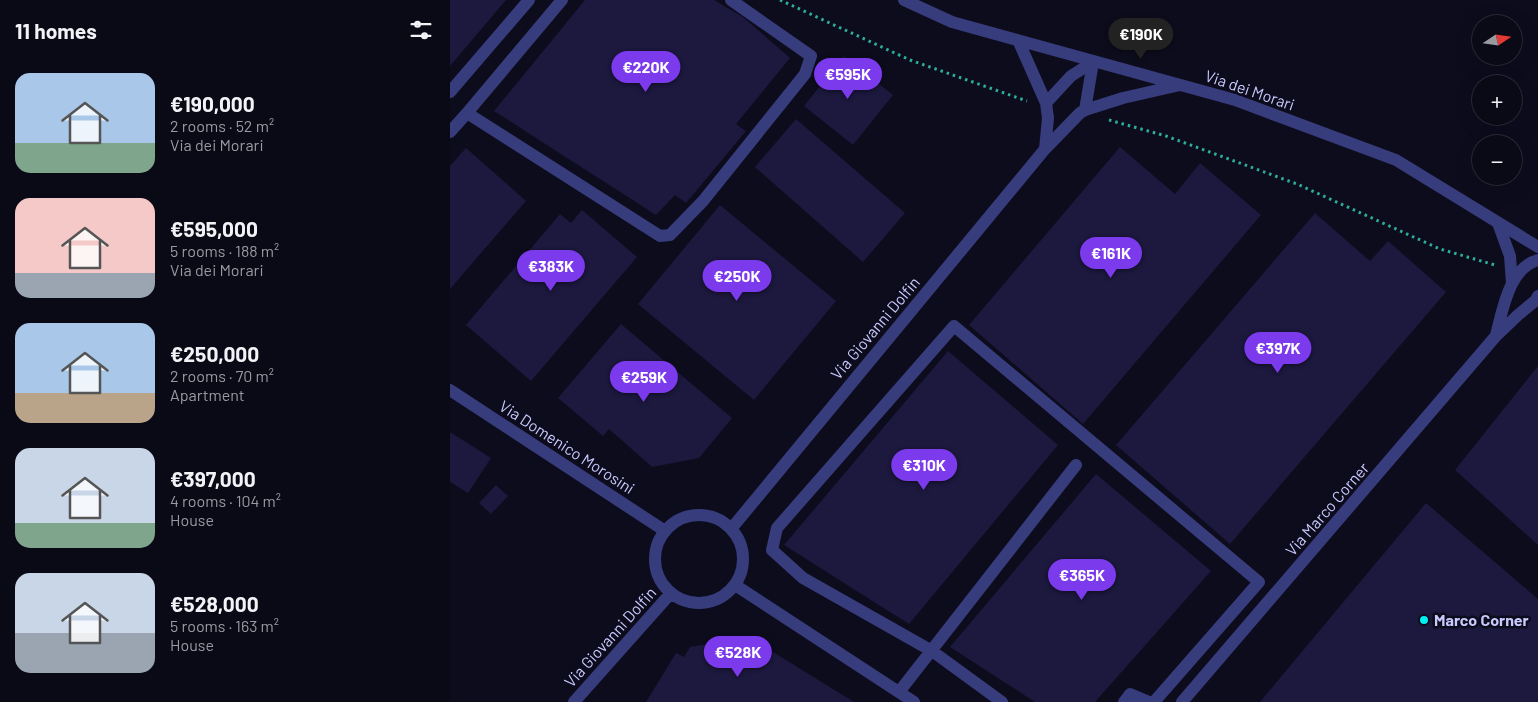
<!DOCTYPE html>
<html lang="en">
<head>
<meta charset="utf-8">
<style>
  :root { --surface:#0a0916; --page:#181723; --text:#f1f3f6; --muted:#999aa1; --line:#2a2a35; --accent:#7c3aed }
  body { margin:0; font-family:Barlow,sans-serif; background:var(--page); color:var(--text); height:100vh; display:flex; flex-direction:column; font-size:19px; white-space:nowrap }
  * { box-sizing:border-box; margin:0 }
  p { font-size:16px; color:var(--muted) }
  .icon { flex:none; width:28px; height:28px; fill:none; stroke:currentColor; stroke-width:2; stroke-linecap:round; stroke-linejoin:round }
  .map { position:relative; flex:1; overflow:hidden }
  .drawer { display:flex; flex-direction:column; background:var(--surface); width:450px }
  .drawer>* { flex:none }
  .needle { width:32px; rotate:77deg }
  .buttons { position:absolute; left:1022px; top:15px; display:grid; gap:10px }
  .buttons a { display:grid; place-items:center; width:50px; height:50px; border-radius:50%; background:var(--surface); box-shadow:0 5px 20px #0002,0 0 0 1px var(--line); font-size:25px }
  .price { position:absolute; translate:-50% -42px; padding:0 11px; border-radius:18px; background:var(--accent); color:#fff; font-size:16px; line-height:32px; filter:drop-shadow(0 1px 2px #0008) }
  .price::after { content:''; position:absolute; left:50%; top:30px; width:15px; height:11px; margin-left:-8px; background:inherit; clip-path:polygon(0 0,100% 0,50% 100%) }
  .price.on { background:#222; color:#fff }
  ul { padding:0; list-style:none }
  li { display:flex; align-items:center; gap:15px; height:125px; padding:0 15px }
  li span { display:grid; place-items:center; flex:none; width:140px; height:100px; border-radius:15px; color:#555 }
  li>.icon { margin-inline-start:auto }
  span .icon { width:60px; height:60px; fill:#fffc; stroke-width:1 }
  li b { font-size:21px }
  h2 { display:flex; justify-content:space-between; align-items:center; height:60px; padding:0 15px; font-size:21px }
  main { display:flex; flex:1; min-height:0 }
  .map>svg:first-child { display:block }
</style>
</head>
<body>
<main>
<section class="drawer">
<h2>11 homes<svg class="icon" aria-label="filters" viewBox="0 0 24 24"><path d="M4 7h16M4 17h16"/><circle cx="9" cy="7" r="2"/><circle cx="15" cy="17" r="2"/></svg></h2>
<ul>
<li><span style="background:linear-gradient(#a9c7e8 70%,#7fa58c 0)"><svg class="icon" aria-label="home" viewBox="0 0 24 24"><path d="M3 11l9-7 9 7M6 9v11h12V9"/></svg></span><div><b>€190,000</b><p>2 rooms · 52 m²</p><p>Via dei Morari</p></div></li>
<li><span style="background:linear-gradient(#f6c9c9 75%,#9aa5b1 0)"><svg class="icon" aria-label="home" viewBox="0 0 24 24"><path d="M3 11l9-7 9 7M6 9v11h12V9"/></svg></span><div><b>€595,000</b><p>5 rooms · 188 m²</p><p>Via dei Morari</p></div></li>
<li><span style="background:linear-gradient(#a9c7e8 70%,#b9a48a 0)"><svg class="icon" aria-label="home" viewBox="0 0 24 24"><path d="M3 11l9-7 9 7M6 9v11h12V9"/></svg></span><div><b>€250,000</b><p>2 rooms · 70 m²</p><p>Apartment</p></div></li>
<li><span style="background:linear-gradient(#c9d6e8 75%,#7fa58c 0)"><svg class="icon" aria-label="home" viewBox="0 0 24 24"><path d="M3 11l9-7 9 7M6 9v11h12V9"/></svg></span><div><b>€397,000</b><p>4 rooms · 104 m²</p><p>House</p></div></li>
<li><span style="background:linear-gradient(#c9d6e8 60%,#9aa5b1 0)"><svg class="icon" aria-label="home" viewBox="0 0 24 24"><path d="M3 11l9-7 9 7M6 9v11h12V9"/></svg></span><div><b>€528,000</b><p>5 rooms · 163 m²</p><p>House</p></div></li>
</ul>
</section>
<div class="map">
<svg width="1088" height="702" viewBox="0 0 1088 702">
  <rect width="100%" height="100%" fill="#0d0c1d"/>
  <!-- building -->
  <path fill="#1c183e" d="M0,0H56L0,66Z
    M135,0H264L293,17L340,58L286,124L296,131L236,203L225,195L206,215L44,111Z
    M394,56L443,95L403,145L354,106Z
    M346,119L455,213L413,262L305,167Z
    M670,147L725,194L750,163L811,215L633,424L519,325Z
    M16,148L76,201L0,289V166Z
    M270,205L386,301L304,400L188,304Z
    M132,210L187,257L81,381L16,325L110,214L121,223Z
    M865,213L920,261L938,241L996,292L780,544L666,445Z
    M171,324L282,418L249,458L202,467L159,429L153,436L108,398Z
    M498,351L608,445L459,624L334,545Z
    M1088,366V545L1005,470Z
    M0,432L41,458L18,493L0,482Z
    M646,474L761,571L645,702H585L500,647Z
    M46,485L58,496L41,514L29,503Z
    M976,503L1088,599V702H810Z
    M281,640L303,653L310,644L404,702H196L226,653L234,657L240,647Z"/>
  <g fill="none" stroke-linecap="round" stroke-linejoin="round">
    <!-- path -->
    <path stroke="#2ead98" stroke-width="3" stroke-dasharray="2.5 4" stroke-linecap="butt" d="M330,0L460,60L577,101
      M659,120L716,136L847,184L990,249L1045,265"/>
    <!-- minor -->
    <path stroke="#373c7c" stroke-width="12" d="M454,0L502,22L785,100L946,160L1088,247
      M568,40L596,103L598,118L595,149
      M0,92L79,0
      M596,103L621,76L643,62
      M635,110L643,62
      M17,113L112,0
      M0,132L17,113L210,236L220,235L253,201L355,74L361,56L281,0
      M1048,223L1060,256L1062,283
      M1046,335C1053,309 1059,268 1088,260
      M0,390L215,531
      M205 559a44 44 0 1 1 88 0a44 44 0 1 1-88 0Z
      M281,529L595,149L630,113L635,110L673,98L730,85
      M285,585L464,702
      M449,692L626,465
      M124,702L221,593
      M552,702L482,651L353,578L322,550L327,528L504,326L809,582L704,702
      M674,702L680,694L699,702
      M732,702L1045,337L1068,315L1086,300L1088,296"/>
  </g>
  <!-- markers -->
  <circle fill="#03f0f0" stroke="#0d0c1d" stroke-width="2" cx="974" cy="620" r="5"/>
  <g text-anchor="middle" stroke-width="5" stroke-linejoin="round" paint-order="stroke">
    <!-- street labels -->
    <g font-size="16" fill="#c9c9fe" stroke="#0d0c1d">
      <text transform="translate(800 90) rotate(19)" y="6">Via dei Morari</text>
      <text transform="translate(425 328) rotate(-50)" y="6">Via Giovanni Dolfin</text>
      <text transform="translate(117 447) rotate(33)" y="6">Via Domenico Morosini</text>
      <text transform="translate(877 509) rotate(-49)" y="6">Via Marco Corner</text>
      <text transform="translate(160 637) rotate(-48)" y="6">Via Giovanni Dolfin</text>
    </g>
    <!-- poi labels -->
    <g font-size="16" font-weight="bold" fill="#c9c9fe" stroke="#0d0c1d" text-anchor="start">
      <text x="984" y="626">Marco Corner</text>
    </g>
  </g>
</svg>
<div class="buttons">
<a><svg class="needle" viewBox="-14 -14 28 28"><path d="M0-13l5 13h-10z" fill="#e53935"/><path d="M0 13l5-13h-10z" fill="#999aa1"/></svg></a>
<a>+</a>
<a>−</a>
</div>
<b class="price on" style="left:691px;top:60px">€190K</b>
<b class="price" style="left:196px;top:93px">€220K</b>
<b class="price" style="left:398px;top:100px">€595K</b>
<b class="price" style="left:661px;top:279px">€161K</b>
<b class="price" style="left:101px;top:292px">€383K</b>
<b class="price" style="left:287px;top:302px">€250K</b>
<b class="price" style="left:828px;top:374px">€397K</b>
<b class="price" style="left:194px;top:403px">€259K</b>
<b class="price" style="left:474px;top:491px">€310K</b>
<b class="price" style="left:632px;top:601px">€365K</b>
<b class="price" style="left:288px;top:678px">€528K</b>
</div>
</main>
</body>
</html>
